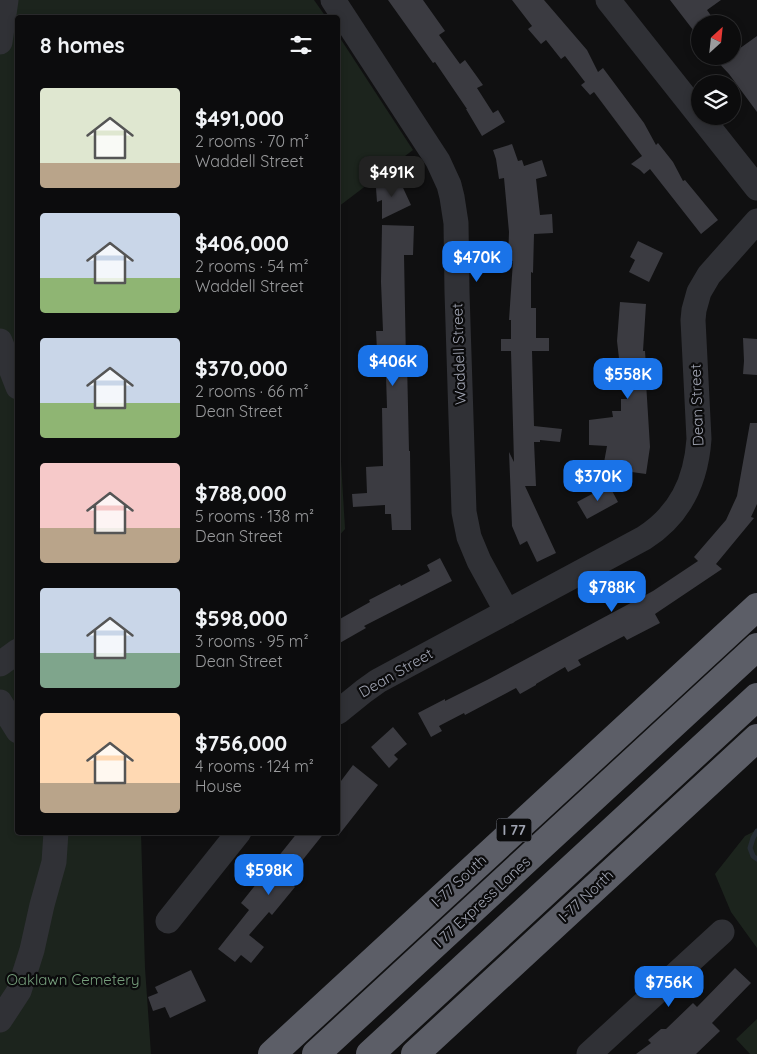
<!DOCTYPE html>
<html lang="en">
<head>
<meta charset="utf-8">
<style>
  :root { --surface:#0c0c0d; --page:#151516; --text:#f1f3f6; --muted:#9a9b9d; --line:#2c2c2e; --accent:#1a73e8 }
  body { margin:0; font-family:Quicksand,sans-serif; background:var(--page); color:var(--text); height:100vh; display:flex; flex-direction:column; font-size:19px; white-space:nowrap }
  * { box-sizing:border-box; margin:0 }
  p { font-size:16px; color:var(--muted) }
  .icon { flex:none; width:28px; height:28px; fill:none; stroke:currentColor; stroke-width:2; stroke-linecap:round; stroke-linejoin:round }
  .map { position:relative; flex:1; overflow:hidden }
  .details { position:absolute; left:15px; top:15px; width:325px; height:820px; display:flex; flex-direction:column; background:var(--surface); border-radius:5px; box-shadow:0 2px 8px #0003,0 0 0 1px var(--line) }
  .details>* { flex:none }
  .needle { width:32px; rotate:27deg }
  .buttons { position:absolute; left:691px; top:15px; display:grid; gap:10px }
  .buttons a { display:grid; place-items:center; width:50px; height:50px; border-radius:50%; background:var(--surface); box-shadow:0 2px 8px #0003,0 0 0 1px var(--line); font-size:25px }
  .price { position:absolute; translate:-50% -42px; padding:0 11px; border-radius:10px; background:var(--accent); color:#fff; font-size:16px; line-height:32px; filter:drop-shadow(0 1px 2px #0008) }
  .price::after { content:''; position:absolute; left:50%; top:30px; width:15px; height:11px; margin-left:-8px; background:inherit; clip-path:polygon(0 0,100% 0,50% 100%) }
  .price.selected { background:#222; color:#fff }
  ul { padding:0; list-style:none }
  li { display:flex; align-items:center; gap:15px; height:125px; padding:0 25px }
  li span { display:grid; place-items:center; flex:none; width:140px; height:100px; border-radius:5px; color:#555 }
  li>.icon { margin-inline-start:auto }
  span .icon { width:60px; height:60px; fill:#fffc; stroke-width:1 }
  li b { font-size:21px }
  h2 { display:flex; justify-content:space-between; align-items:center; height:60px; padding:0 25px; font-size:21px }
  .map>svg:first-child { display:block }
</style>
</head>
<body>
<div class="map">
<svg width="757" height="1054" viewBox="0 0 757 1054">
  <rect width="100%" height="100%" fill="#101011"/>
  <!-- green -->
  <path fill="#1c241d" d="M0,0H314L326,17L18,18V832L141,833L145,968L151,1054H0Z
    M338,35L413,150L338,207Z
    M338,410L345,529L338,537Z
    M757,830V948L731,912L715,874L745,836Z
    M757,1019V1054H750L736,1039Z"/>
  <g fill="none" stroke-linecap="round" stroke-linejoin="round">
    <!-- stream -->
    <path stroke="#262d35" stroke-width="5" d="M757,831L753,838L750,848L753,856L757,859"/>
  </g>
  <!-- building -->
  <path fill="#3b3b41" d="M388,0H423L445,31L439,35L460,64L465,60L483,85L477,88L493,113L498,110L505,122L482,136L466,109H467L435,62L433,63Z
    M512,0H544L587,50L598,72L603,68L644,123L656,145L658,143L673,162L683,181L685,180L718,220L701,234L650,169L644,174L640,170L631,164L642,156L594,92L590,95L581,85L585,82L565,56L561,59L546,40L541,44L528,29L532,26Z
    M670,0H721L707,10L717,24H700V39Z
    M757,36V112L729,74L712,56H732V54Z
    M512,144L518,161L522,160L524,166L542,160L547,176L536,179L540,215L552,214L553,233L534,234L533,273L531,272V308H536V338H549V351H532L534,426L562,429L560,442L540,440V442H534L536,486H525L556,553L537,562L527,541L520,545L512,526L509,452L514,462L511,351H501V339H511V320H509L513,261L508,260L509,232L504,178L499,179L496,159L493,150Z
    M398,177L411,205L382,219V200L377,202L376,188Z
    M382,225L414,226L413,255H404L406,362H407L409,451H410L411,530H392L391,514H385V505L353,507L352,494L367,493L366,467L383,466L382,408H387L386,375H381L380,350H377L376,331H383L381,282Z
    M638,241L663,253L649,282L629,272L635,260L630,257Z
    M620,302L646,304L643,351H645L647,382H646L650,447L646,474L603,468L607,446L589,445V420L613,417L612,411H621V399H628L626,366L620,367L617,341Z
    M743,338L757,339V375L743,374L744,361Z
    M750,423H757V504L751,517L754,518L716,564L722,569L655,614L660,623L627,640L624,636L578,660L581,665L568,672L565,667L536,684V685L520,694L516,688L465,715L464,713L439,726L442,731L431,737L418,713L445,699V701L487,680L653,591L698,561L694,557L726,520L737,496Z
    M609,485L618,502L587,519L577,502Z
    M440,558L452,581L364,626L366,628L338,644V620L370,602L369,600L400,584L401,586L430,571L427,565Z
    M393,727L407,744L394,755L398,759L389,768L371,747Z
    M353,765L378,785L338,836V785Z
    M298,832H325L297,867L302,871L292,884L295,887L272,915L269,912L249,935L264,947L251,963L241,955L235,962L218,949L249,910L241,903Z
    M735,968L751,983L712,1023L720,1031L696,1054H636L651,1043L648,1040L661,1029H666L693,1003L697,1007Z
    M191,970L206,1001L170,1018L165,1007L153,1011L148,997L158,993L155,987Z"/>
  <g fill="none" stroke-linecap="round" stroke-linejoin="round">
    <!-- minor -->
    <path stroke="#303136" stroke-width="25" d="M333,0L438,161L449,185L452,197L456,223L457,292L464,512L469,537L479,561L507,612
      M608,0L700,116
      M0,42L6,0
      M700,116L757,188
      M0,341L18,387
      M0,664L18,651
      M0,702L18,731
      M338,712L364,691L378,681L644,538C680,515 696,482 699,439L693,320L694,310L699,292L709,275L757,221
      M168,921L239,832
      M0,1020L19,991L32,950L42,905L54,862L56,832
      M589,1054L722,932"/>
    <!-- highway -->
    <path stroke="#5c5e67" stroke-width="28" d="M272,1054L757,607
      M316,1054L757,647
      M370,1054L757,697
      M415,1054L757,738"/>
  </g>
  <g text-anchor="middle" stroke-width="4.5" stroke-linejoin="round" paint-order="stroke">
    <!-- shield labels -->
    <rect fill="#0b0b0c" stroke="#737680" stroke-width="1" x="496.5" y="818.5" width="35" height="23" rx="4"/>
    <g font-size="14" font-weight="bold" fill="#a0a4b2">
      <text x="514" y="835">I 77</text>
    </g>
    <!-- street labels -->
    <g font-size="15" fill="#a0a4b2" stroke="#0b0b0c">
      <text transform="translate(459 354) rotate(-92)" y="5">Waddell Street</text>
      <text transform="translate(697 405) rotate(-92)" y="5">Dean Street</text>
      <text transform="translate(396 673) rotate(-30)" y="5">Dean Street</text>
      <text transform="translate(459 881) rotate(-43)" y="5">I-77 South</text>
      <text transform="translate(586 896) rotate(-43)" y="5">I-77 North</text>
      <text transform="translate(482 902) rotate(-43)" y="5">I 77 Express Lanes</text>
    </g>
    <!-- park labels -->
    <g font-size="15" fill="#769e7c" stroke="#0b0b0c">
      <text x="73" y="985">Oaklawn Cemetery</text>
    </g>
  </g>
</svg>
<div class="buttons">
<a><svg class="needle" viewBox="-14 -14 28 28"><path d="M0-13l5 13h-10z" fill="#e53935"/><path d="M0 13l5-13h-10z" fill="#9a9b9d"/></svg></a>
<a><svg class="icon" aria-label="layers" viewBox="0 0 24 24"><path d="M12 4l9 5-9 5-9-5zM3 14l9 5 9-5"/></svg></a>
</div>
<b class="price selected" style="left:392px;top:198px">$491K</b>
<b class="price" style="left:477px;top:283px">$470K</b>
<b class="price" style="left:393px;top:387px">$406K</b>
<b class="price" style="left:628px;top:400px">$558K</b>
<b class="price" style="left:598px;top:502px">$370K</b>
<b class="price" style="left:612px;top:613px">$788K</b>
<b class="price" style="left:269px;top:896px">$598K</b>
<b class="price" style="left:669px;top:1008px">$756K</b>
<section class="details">
<h2>8 homes<svg class="icon" aria-label="filters" viewBox="0 0 24 24"><path d="M4 7h16M4 17h16"/><circle cx="9" cy="7" r="2"/><circle cx="15" cy="17" r="2"/></svg></h2>
<ul>
<li><span style="background:linear-gradient(#dfe7d0 75%,#b9a48a 0)"><svg class="icon" aria-label="home" viewBox="0 0 24 24"><path d="M3 11l9-7 9 7M6 9v11h12V9"/></svg></span><div><b>$491,000</b><p>2 rooms · 70 m²</p><p>Waddell Street</p></div></li>
<li><span style="background:linear-gradient(#c9d6e8 65%,#8fb573 0)"><svg class="icon" aria-label="home" viewBox="0 0 24 24"><path d="M3 11l9-7 9 7M6 9v11h12V9"/></svg></span><div><b>$406,000</b><p>2 rooms · 54 m²</p><p>Waddell Street</p></div></li>
<li><span style="background:linear-gradient(#c9d6e8 65%,#8fb573 0)"><svg class="icon" aria-label="home" viewBox="0 0 24 24"><path d="M3 11l9-7 9 7M6 9v11h12V9"/></svg></span><div><b>$370,000</b><p>2 rooms · 66 m²</p><p>Dean Street</p></div></li>
<li><span style="background:linear-gradient(#f6c9c9 65%,#b9a48a 0)"><svg class="icon" aria-label="home" viewBox="0 0 24 24"><path d="M3 11l9-7 9 7M6 9v11h12V9"/></svg></span><div><b>$788,000</b><p>5 rooms · 138 m²</p><p>Dean Street</p></div></li>
<li><span style="background:linear-gradient(#c9d6e8 65%,#7fa58c 0)"><svg class="icon" aria-label="home" viewBox="0 0 24 24"><path d="M3 11l9-7 9 7M6 9v11h12V9"/></svg></span><div><b>$598,000</b><p>3 rooms · 95 m²</p><p>Dean Street</p></div></li>
<li><span style="background:linear-gradient(#ffd9b3 70%,#b9a48a 0)"><svg class="icon" aria-label="home" viewBox="0 0 24 24"><path d="M3 11l9-7 9 7M6 9v11h12V9"/></svg></span><div><b>$756,000</b><p>4 rooms · 124 m²</p><p>House</p></div></li>
</ul>
</section>
</div>
</body>
</html>
